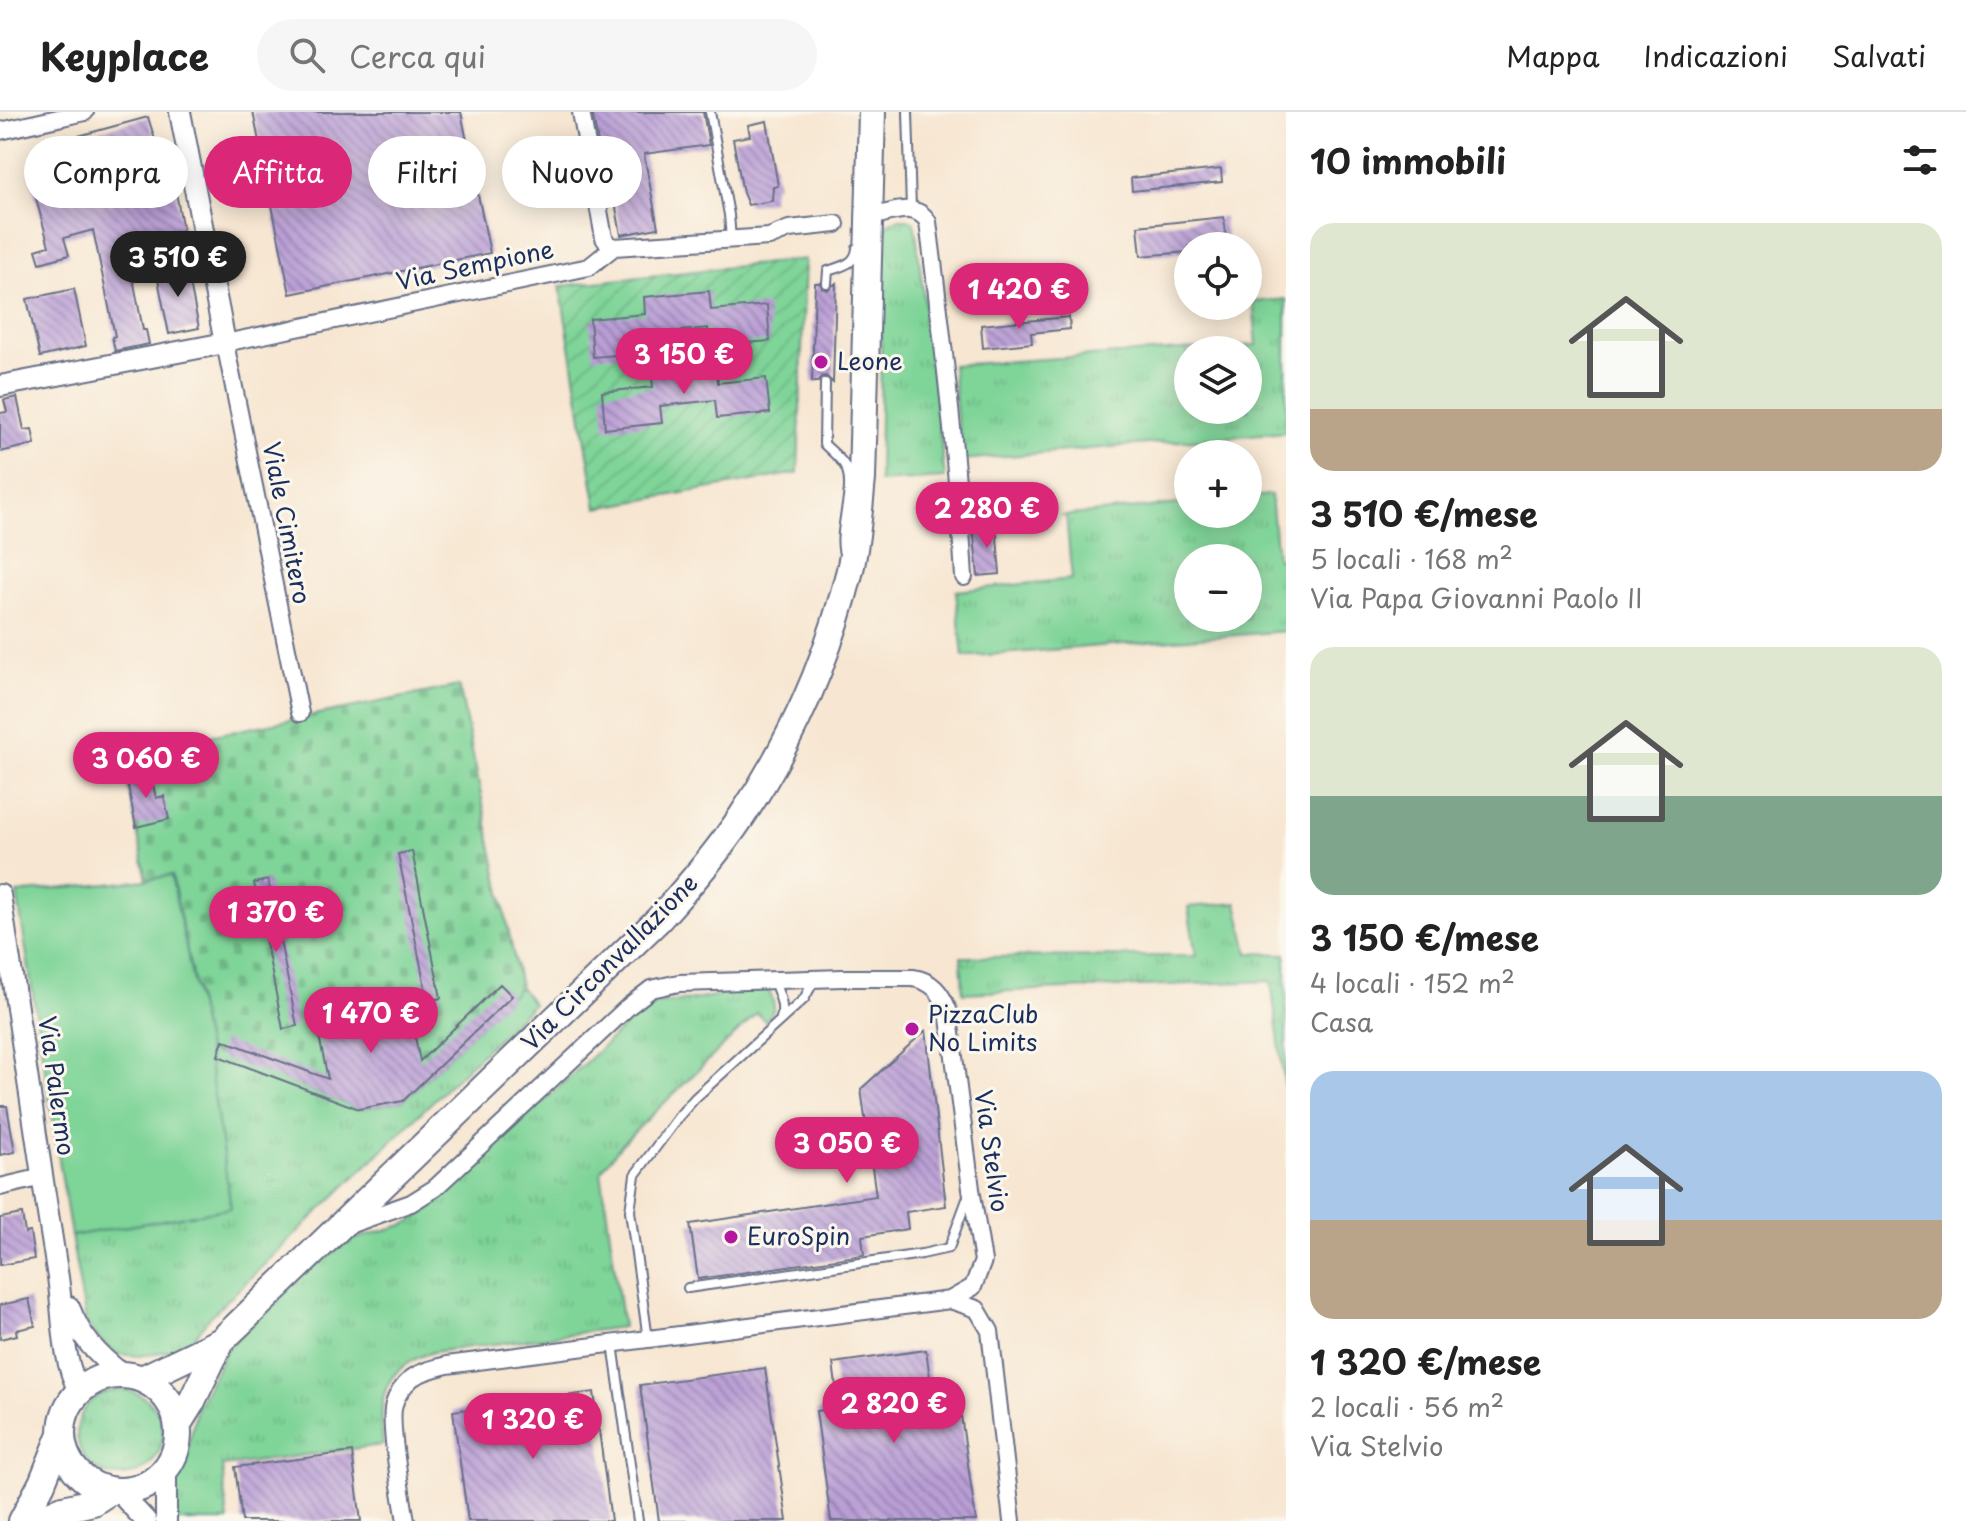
<!DOCTYPE html>
<html lang="it">
<head>
<meta charset="utf-8">
<style>
  :root { --surface:#fff; --page:#f6f6f6; --text:#222; --muted:#767676; --line:#e0e0e0; --accent:#db2777 }
  body { margin:0; font-family:"Playpen Sans",sans-serif; background:var(--page); color:var(--text); height:100vh; display:flex; flex-direction:column; font-size:30px; white-space:nowrap }
  * { box-sizing:border-box; margin:0 }
  p { font-size:26px; color:var(--muted) }
  .icon { flex:none; width:44px; height:44px; fill:none; stroke:currentColor; stroke-width:2; stroke-linecap:round; stroke-linejoin:round }
  .map { position:relative; flex:1; overflow:hidden }
  .details { display:flex; flex-direction:column; background:var(--surface); width:680px }
  .details>* { flex:none }
  .hud { position:absolute; left:24px; top:24px; width:760px; height:72px; display:flex; gap:16px }
  .fabs { position:absolute; left:1174px; top:120px; display:grid; gap:16px }
  .fabs a { display:grid; place-items:center; width:88px; height:88px; border-radius:50%; background:var(--surface); box-shadow:0 4px 20px #0003; font-size:40px }
  .price { position:absolute; translate:-50% -68px; padding:0 18px; border-radius:28px; background:var(--accent); color:#fff; font-size:26px; line-height:52px; filter:drop-shadow(0 2px 4px #0008) }
  .price::after { content:''; position:absolute; left:50%; top:48px; width:24px; height:18px; margin-left:-12px; background:inherit; clip-path:polygon(0 0,100% 0,50% 100%) }
  .price.active { background:#222; color:#fff }
  ul { padding:0; list-style:none }
  li { display:grid; align-content:center; gap:16px; height:424px; padding:0 24px }
  li span { display:grid; place-items:center; height:248px; border-radius:24px; color:#555 }
  li>.icon { margin-inline-start:auto }
  span .icon { width:144px; height:144px; fill:#fffc; stroke-width:1 }
  li b { font-size:34px }
  h2 { display:flex; justify-content:space-between; align-items:center; height:96px; padding:0 24px; font-size:34px }
  .pill { padding:0 28px; border-radius:36px; background:var(--surface); box-shadow:0 4px 20px #0003; font-size:28px; line-height:72px }
  .pill.active { background:var(--accent); color:#fff }
  header { display:flex; align-items:center; gap:48px; box-sizing:border-box; height:112px; padding:0 40px; background:var(--surface); border-bottom:2px solid var(--line) }
  header strong { font-size:38px }
  nav { display:flex; gap:44px; margin-inline-start:auto; font-size:28px }
  .search { width:560px; height:72px; background:var(--page); display:flex; align-items:center; gap:20px; box-sizing:border-box; padding:0 28px; border-radius:44px; color:var(--muted); font-size:30px }
  main { display:flex; flex:1; min-height:0 }
  .map>svg:first-child { display:block }
</style>
</head>
<body>
<header>
<strong>Keyplace</strong>
<div class="search"><svg class="icon" aria-label="search" viewBox="0 0 24 24"><circle cx="10" cy="10" r="6"/><path d="M15 15l6 6"/></svg>Cerca qui</div>
<nav><a>Mappa</a><a>Indicazioni</a><a>Salvati</a></nav>
</header>
<main>
<div class="map">
<svg width="1286" height="1409" viewBox="0 0 1286 1409">
  <defs>
    <pattern id="grass-tufts" width="24" height="20" patternUnits="userSpaceOnUse" patternTransform="scale(2)"><rect width="24" height="20" fill="#7fd498"/><path d="M3 7l-1-3M5 7V3M7 7l1-3M15 17l-1-3M17 17v-4M19 17l1-3" fill="none" stroke="#6db685"/></pattern>
    <pattern id="cemetery-stones" width="16" height="16" patternUnits="userSpaceOnUse" patternTransform="scale(2)"><rect width="16" height="16" fill="#7fd498"/><path d="M2 7V4a2 2 0 0 1 4 0v3zM10 15v-3a2 2 0 0 1 4 0v3z" fill="#6db685"/></pattern>
    <pattern id="garden-furrows" width="10" height="10" patternUnits="userSpaceOnUse" patternTransform="scale(2)"><rect width="10" height="10" fill="#7fd498"/><path d="M-1 1l2-2M0 10L10 0M9 11l2-2" fill="none" stroke="#6db685"/></pattern>
    <pattern id="building-back-hatch" width="6" height="6" patternUnits="userSpaceOnUse" patternTransform="scale(2)"><rect width="6" height="6" fill="#b99ed5"/><path d="M-1 5l2 2M0 0l6 6M5-1l2 2" fill="none" stroke="#9681b0"/></pattern>
  </defs>
  <rect width="100%" height="100%" fill="#fbf7ec"/>
  <filter id="ink" filterUnits="userSpaceOnUse"><feTurbulence type="fractalNoise" baseFrequency=".0125" numOctaves="2"/><feDisplacementMap in="SourceGraphic" scale="16" xChannelSelector="R" yChannelSelector="G"/><feConvolveMatrix kernelMatrix="1 2 1 2 8 2 1 2 1" color-interpolation-filters="sRGB"/></filter>
  <filter id="wash" filterUnits="userSpaceOnUse"><feTurbulence type="fractalNoise" baseFrequency=".006" numOctaves="4" result="noise"/><feDisplacementMap in="SourceGraphic" scale="32" xChannelSelector="R" yChannelSelector="G"/><feGaussianBlur stdDeviation="1.8" result="paint"/><feColorMatrix in="noise" values="0 0 0 0 0 0 0 0 0 0 0 0 0 0 0 0 0 1.4 0 .05"/><feComposite in="paint" operator="in"/></filter>
  <g filter="url(#wash)">
    <rect width="100%" height="100%" fill="#f7e6d1"/>
    <!-- grass -->
    <path fill="url(#grass-tufts)" stroke="#4d827b" stroke-width="2" fill-rule="evenodd" d="M898,107H908L914,110L916,120L945,366L879,370L883,118L890,110Z
      M1286,187V320L961,348L952,253L1257,233L1253,190ZM1188,238H1248V298H1188Z
      M1271,383L1277,447L1286,446V519L963,545L956,479L1072,467L1066,404H1061L1188,391V402H1248V385ZM1188,446H1248V506H1188Z
      M1237,791L1248,841L1286,842V985L1271,869L963,881L961,845L1196,844L1188,795Z
      M520,875L533,892L209,1206L191,1229L168,1239L139,1244L117,1242L100,1228L86,1210L71,1124L231,1096L207,938L218,943L511,883Z
      M768,877C775,893 778,896 765,909L757,901L622,1032L601,1059L623,1215L433,1240C381,1256 379,1285 383,1333L222,1354L228,1409H176L175,1381L177,1364L186,1346L197,1295L227,1236L303,1162L351,1128L406,1112L424,1101L647,893L699,887L736,880Z
      M77 1321a43 43 0 1 1 86 0a43 43 0 1 1-86 0Z"/>
    <!-- cemetery -->
    <path fill="url(#cemetery-stones)" stroke="#4d827b" stroke-width="2" d="M459,574L520,875L403,989L359,997L207,938L172,764L147,768L126,664L149,659L145,637Z"/>
    <!-- garden -->
    <path fill="url(#garden-furrows)" stroke="#4d827b" stroke-width="2" d="M805,147L798,361L597,396L560,174Z"/>
    <!-- pitch -->
    <path fill="#7fd498" stroke="#4d827b" stroke-width="2" d="M171,763L207,938L231,1096L71,1124L17,781L147,768Z"/>
    <g id="blocks">
      <!-- building -->
      <path fill="url(#building-back-hatch)" d="M253,0H461L490,141L290,182Z
        M592,0H703L709,33L644,42L658,116L621,123L605,35L599,36Z
        M148,5L156,31L96,48L108,92L149,81L148,75L174,70L183,118L158,123L157,121L126,130L143,218H146L149,232L115,239L112,225L115,224L93,118L64,126L69,143L40,151L36,138L49,134L29,61L66,51L60,29Z
        M767,9L778,74L773,75L772,89L748,93L743,81L733,27L750,24L748,13Z
        M1221,57L1222,70L1132,79L1131,66Z
        M1224,105L1227,134H1188V140L1141,144L1138,114Z
        M186,152L199,216L169,222L156,158Z
        M815,171H820L822,176L827,178L836,171L833,271L826,264L821,265L818,270H812Z
        M74,177L86,234L40,245L27,187Z
        M709,179L711,198L767,193L770,229L709,234L708,216L653,222L654,240L593,245L590,207L645,202L644,185Z
        M1069,205L1070,217L1031,221L1032,231L983,236L981,213Z
        M716,251L718,271L766,266L770,301L717,306L715,288L660,294L662,311L605,317L602,280L653,275L651,257Z
        M17,285L24,318L32,317L35,332L0,340V301L7,300L4,288Z
        M996,412L1000,462L978,464L973,414Z
        M150,659L156,686L164,684L169,707L136,715L126,664Z
        M412,739L441,886L428,889L398,742Z
        M268,768L297,914L283,917L254,771Z
        M500,872L512,884L403,989L359,997L218,944L223,928L328,967L316,910L408,891L420,949Z
        M926,918L946,1094L906,1100L908,1117L862,1124L864,1143L698,1167L690,1112L876,1084L861,977Z
        M0,994H7L15,1040L0,1043Z
        M22,1102L25,1121L30,1120L34,1147L0,1153V1106Z
        M29,1187L35,1214L16,1218L17,1223L0,1227V1193Z
        M926,1238L933,1286L958,1282L976,1409H831L816,1299L839,1296L833,1251Z
        M765,1256L787,1409H659L640,1273Z
        M594,1280L611,1409H468L453,1299Z
        M352,1340L361,1409H242L235,1355Z"/>
    </g>
  </g>
  <g filter="url(#ink)">
    <use href="#blocks" fill-opacity="0" stroke="#686f86" stroke-width="2"/>
    <g fill="none" stroke-linecap="round" stroke-linejoin="round">
      <defs>
        <path id="service" d="M710,0L729,103L731,127
          M908,0L911,97
          M827,171L828,159C842,154 856,152 857,136
          M825,271L824,332C831,339 842,347 846,356C857,379 834,424 846,447
          M774,869C778,881 785,893 781,906
          M688,1176L922,1142L949,1136L969,1082
          M648,1227L630,1099L635,1063L679,1004L695,986L804,887L815,867
          M613,1232L638,1409"/>
        <path id="minor" d="M581,0L604,126L608,132L614,135
          M0,19L85,0
          M869,105C889,102 916,88 928,110C943,228 957,346 964,465
          M300,601L225,231L589,155L614,135L769,125L789,117L836,112
          M0,1075L43,1065
          M349,1113L411,1091L435,1076L629,894L651,877L679,871L843,866H913C932,869 941,880 948,898L971,1077L983,1149L973,1175L950,1188L447,1253C435,1256 422,1259 412,1266C404,1273 397,1282 394,1292C388,1311 402,1385 406,1409
          M950,1188L977,1197L990,1219L1012,1409"/>
        <path id="tertiary" d="M0,274L225,231L180,0
          M0,783C19,909 37,1034 57,1159C64,1198 60,1243 79,1279
          M69,1195C81,1226 97,1243 123,1263
          M119,1380L146,1409
          M166,1409V1357"/>
        <path id="primary" d="M62 1321a58 58 0 1 1 116 0a58 58 0 1 1-116 0Z
          M142,1267L221,1229L658,808C688,775 717,741 742,704C792,629 829,544 850,458C857,428 859,397 862,367L872,0
          M178,1312L191,1291L221,1229
          M22,1409L42,1371L61,1324
          M36,1409L63,1397L93,1390L110,1379"/>
      </defs>
      <!-- service casing -->
      <use href="#service" stroke="#686f86" stroke-width="12"/>
      <!-- minor casing -->
      <use href="#minor" stroke="#686f86" stroke-width="20"/>
      <!-- tertiary casing -->
      <use href="#tertiary" stroke="#686f86" stroke-width="24"/>
      <!-- primary casing -->
      <use href="#primary" stroke="#686f86" stroke-width="30"/>
      <!-- service -->
      <use href="#service" stroke="#fff" stroke-width="8"/>
      <!-- minor -->
      <use href="#minor" stroke="#fff" stroke-width="16"/>
      <!-- tertiary -->
      <use href="#tertiary" stroke="#fff" stroke-width="20"/>
      <!-- primary -->
      <use href="#primary" stroke="#fff" stroke-width="26"/>
    </g>
  </g>
  <!-- markers -->
  <g fill="#b5179e" stroke="#fbf7ec" stroke-width="3">
    <circle cx="821" cy="250" r="8"/>
    <circle cx="912" cy="917" r="8"/>
    <circle cx="731" cy="1125" r="8"/>
  </g>
  <g text-anchor="middle" stroke-width="6" stroke-linejoin="round" paint-order="stroke">
    <!-- street labels -->
    <g font-size="24" fill="#1b2f5e" stroke="#fbf7ec">
      <text transform="translate(475 154) rotate(-12)" y="8">Via Sempione</text>
      <text transform="translate(286 411) rotate(79)" y="8">Viale Cimitero</text>
      <text transform="translate(610 851) rotate(-45)" y="8">Via Circonvallazione</text>
      <text transform="translate(56 974) rotate(82)" y="8">Via Palermo</text>
      <text transform="translate(991 1039) rotate(82)" y="8">Via Stelvio</text>
    </g>
    <!-- poi labels -->
    <g font-size="24" fill="#1b2f5e" stroke="#fbf7ec" text-anchor="start">
      <text x="837" y="258">Leone</text>
      <text x="928" y="911">PizzaClub<tspan x="928" dy="28">No Limits</tspan></text>
      <text x="747" y="1133">EuroSpin</text>
    </g>
  </g>
</svg>
<div class="fabs">
<a><svg class="icon" aria-label="locate" viewBox="0 0 24 24"><circle cx="12" cy="12" r="6"/><path d="M12 2v4M12 18v4M2 12h4M18 12h4"/></svg></a>
<a><svg class="icon" aria-label="layers" viewBox="0 0 24 24"><path d="M12 4l9 5-9 5-9-5zM3 14l9 5 9-5"/></svg></a>
<a>+</a>
<a>−</a>
</div>
<b class="price active" style="left:178px;top:187px">3 510 €</b>
<b class="price" style="left:1019px;top:219px">1 420 €</b>
<b class="price" style="left:684px;top:284px">3 150 €</b>
<b class="price" style="left:987px;top:438px">2 280 €</b>
<b class="price" style="left:146px;top:688px">3 060 €</b>
<b class="price" style="left:276px;top:842px">1 370 €</b>
<b class="price" style="left:371px;top:943px">1 470 €</b>
<b class="price" style="left:847px;top:1073px">3 050 €</b>
<b class="price" style="left:894px;top:1333px">2 820 €</b>
<b class="price" style="left:533px;top:1349px">1 320 €</b>
<div class="hud">
<a class="pill">Compra</a>
<a class="pill active">Affitta</a>
<a class="pill">Filtri</a>
<a class="pill">Nuovo</a>
</div>
</div>
<section class="details">
<h2>10 immobili<svg class="icon" aria-label="filters" viewBox="0 0 24 24"><path d="M4 7h16M4 17h16"/><circle cx="9" cy="7" r="2"/><circle cx="15" cy="17" r="2"/></svg></h2>
<ul>
<li><span style="background:linear-gradient(#dfe7d0 75%,#b9a48a 0)"><svg class="icon" aria-label="home" viewBox="0 0 24 24"><path d="M3 11l9-7 9 7M6 9v11h12V9"/></svg></span><div><b>3 510 €/mese</b><p>5 locali · 168 m²</p><p>Via Papa Giovanni Paolo II</p></div></li>
<li><span style="background:linear-gradient(#dfe7d0 60%,#7fa58c 0)"><svg class="icon" aria-label="home" viewBox="0 0 24 24"><path d="M3 11l9-7 9 7M6 9v11h12V9"/></svg></span><div><b>3 150 €/mese</b><p>4 locali · 152 m²</p><p>Casa</p></div></li>
<li><span style="background:linear-gradient(#a9c7e8 60%,#b9a48a 0)"><svg class="icon" aria-label="home" viewBox="0 0 24 24"><path d="M3 11l9-7 9 7M6 9v11h12V9"/></svg></span><div><b>1 320 €/mese</b><p>2 locali · 56 m²</p><p>Via Stelvio</p></div></li>
</ul>
</section>
</main>
</body>
</html>
